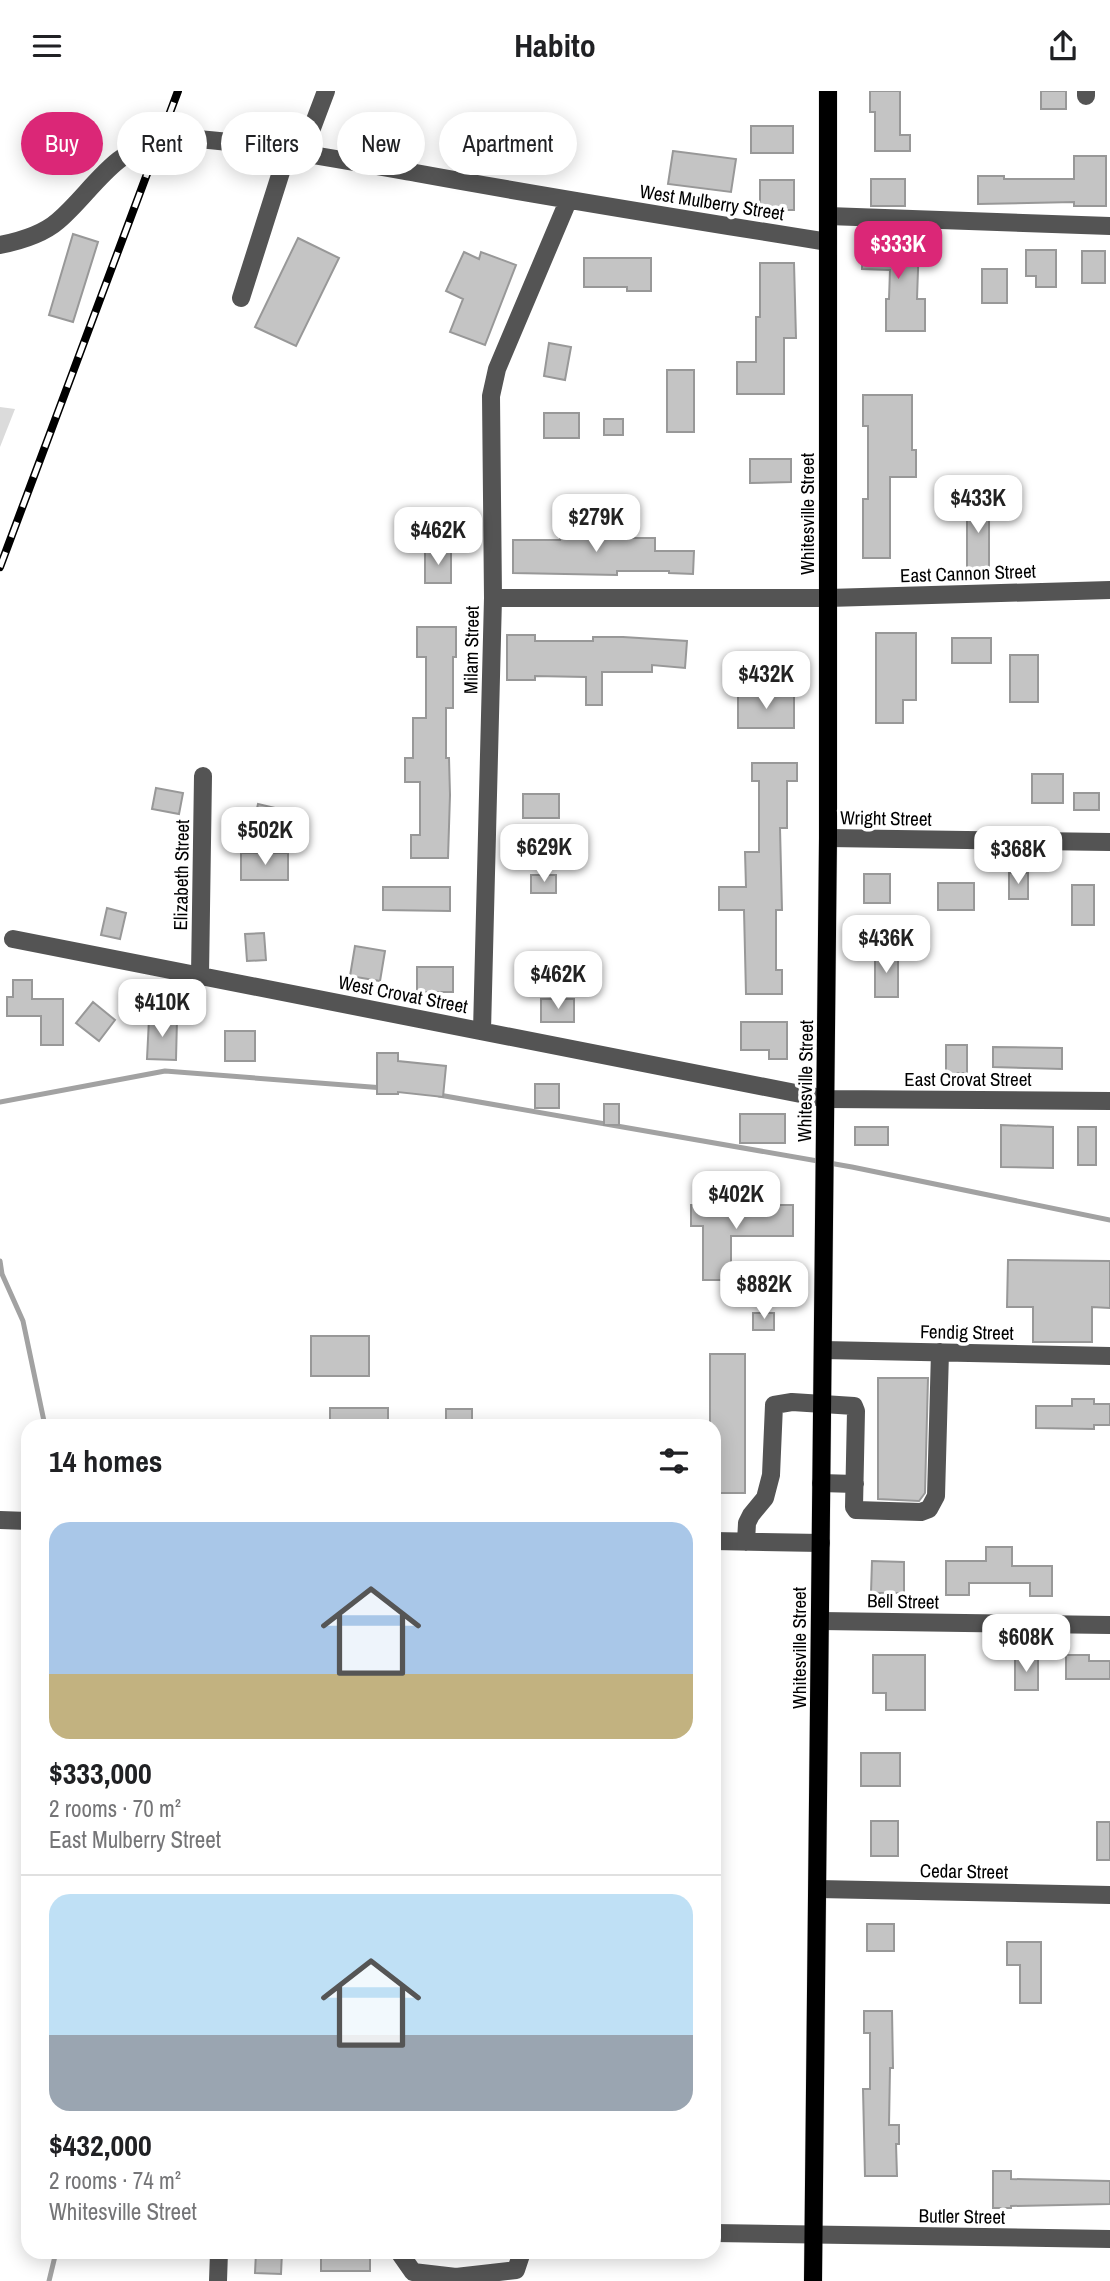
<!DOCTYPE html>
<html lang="en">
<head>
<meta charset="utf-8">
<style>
  :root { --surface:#fff; --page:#f6f6f6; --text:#202124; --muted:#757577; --line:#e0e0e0; --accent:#db2777 }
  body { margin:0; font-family:"Archivo Narrow",sans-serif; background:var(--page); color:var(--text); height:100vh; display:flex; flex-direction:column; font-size:26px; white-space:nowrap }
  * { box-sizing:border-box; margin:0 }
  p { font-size:23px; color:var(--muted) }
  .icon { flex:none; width:38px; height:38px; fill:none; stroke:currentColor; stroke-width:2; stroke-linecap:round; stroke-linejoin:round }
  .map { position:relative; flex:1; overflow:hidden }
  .panel { position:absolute; left:21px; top:1328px; width:700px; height:840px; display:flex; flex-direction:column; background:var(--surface); border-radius:21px; box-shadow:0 4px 18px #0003 }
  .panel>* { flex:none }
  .banner { position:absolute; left:21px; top:21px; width:700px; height:63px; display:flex; gap:14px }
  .price { position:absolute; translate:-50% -60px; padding:0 16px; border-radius:14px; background:#fff; color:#222; font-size:23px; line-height:46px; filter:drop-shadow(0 2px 4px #0008) }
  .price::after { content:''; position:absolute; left:50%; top:42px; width:21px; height:16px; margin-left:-10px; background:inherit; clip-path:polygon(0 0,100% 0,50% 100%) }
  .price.current { background:var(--accent); color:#fff }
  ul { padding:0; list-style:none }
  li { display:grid; align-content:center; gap:14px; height:371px; padding:0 28px }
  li+li { border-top:2px solid var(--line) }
  li span { display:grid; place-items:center; height:217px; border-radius:21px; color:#555 }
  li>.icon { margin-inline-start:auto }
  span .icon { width:126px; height:126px; fill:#fffc; stroke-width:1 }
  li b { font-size:30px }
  h2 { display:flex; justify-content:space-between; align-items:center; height:84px; padding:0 28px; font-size:30px }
  .chip { padding:0 24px; border-radius:32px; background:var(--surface); box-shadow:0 4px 18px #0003; font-size:24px; line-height:63px }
  .chip.current { background:var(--accent); color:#fff }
  header { display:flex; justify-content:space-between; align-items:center; height:91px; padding:0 28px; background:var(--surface); font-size:32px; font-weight:800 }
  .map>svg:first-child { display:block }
</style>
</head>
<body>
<header><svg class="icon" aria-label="menu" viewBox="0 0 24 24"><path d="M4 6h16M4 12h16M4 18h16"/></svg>Habito<svg class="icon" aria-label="share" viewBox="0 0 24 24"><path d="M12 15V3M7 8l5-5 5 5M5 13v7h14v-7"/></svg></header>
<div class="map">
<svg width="1110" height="2190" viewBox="0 0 1110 2190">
  <rect width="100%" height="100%" fill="#fff"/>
  <!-- green -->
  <path fill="#dbdbdb" d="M0,316L15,318L0,356Z"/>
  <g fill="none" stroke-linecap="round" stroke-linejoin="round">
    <!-- stream -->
    <path stroke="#a2a2a2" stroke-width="5" d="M439,1004L852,1076L1110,1129
      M0,1011L165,980L384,997
      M0,1170L2,1183L23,1230L45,1335
      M49,2190L56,2161"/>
  </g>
  <!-- building -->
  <path fill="#c4c4c4" stroke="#989898" stroke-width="2" d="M870,0H900V44H910V60H875V21H870Z
    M1041,0H1066V18H1041Z
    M751,35H793V62H751Z
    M673,60L736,68L731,101L668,93Z
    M1074,65H1106V115H1074V111L978,113V85H1004V88H1074Z
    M871,88H905V115H871Z
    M760,89H794V119H760Z
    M73,143L98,151L73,231L49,224Z
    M298,147L339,167L296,255L255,236Z
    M863,148L919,150L917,208H925V240H886V208H889L890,179L862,178Z
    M1026,159H1056V196H1036V185H1026Z
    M1082,160H1105V192H1082Z
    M464,161L479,168L481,161L516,174L485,254L450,241L463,208L446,200Z
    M584,167H651V200H627V196H584Z
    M760,172H794L796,247H784V303H737V271H756V226H760Z
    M982,178H1007V212H982Z
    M549,252L571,256L565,289L544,285Z
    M667,279H694V341H667Z
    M863,304H912V359H916V386H890V467H863V408H868V335H863Z
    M544,322H579V347H544Z
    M604,328H623V344H604Z
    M750,368H791V391L750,392Z
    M967,407H989V481H967Z
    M560,433L617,434V447H655V460H694L693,483L669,482V480H617V484L513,482V449H560Z
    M425,461H451V492H425Z
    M417,536H456V566H453V617H446V667H449L450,704L448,767H411V744H420V691H405V667H413V627H426V566H417Z
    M876,542H916V609H903V632H876Z
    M507,544H535V550H593V546H623L687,550L685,577L652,574V581H602V614H586V586L535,585V589H507Z
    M952,547H991V572H952Z
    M1010,564H1038V611H1010Z
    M738,604H794V637H738Z
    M752,672H797V690H787V737H780L782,819H776V879H782V903H746L744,819H719V796H746L745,761H759V690H752Z
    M1032,683H1063V712H1032Z
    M156,697L183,702L179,723L152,718Z
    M1074,702H1099V719H1074Z
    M523,703H559V727H523Z
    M258,713L292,721L286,743L253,735Z
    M241,762H288V789H241Z
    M1009,782H1028V808H1009Z
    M864,783H890V812H864Z
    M531,784H556V802H531Z
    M938,792H974V819H938Z
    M1072,794H1094V834H1072Z
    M383,796H450V820L383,819Z
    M107,817L126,822L120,848L101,844Z
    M264,842L266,869L247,870L245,843Z
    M355,855L385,860L380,890L350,885Z
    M875,863H898V906H875Z
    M417,876H453V901H417Z
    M13,889H32V908H63V954H41V925H7V906H13Z
    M541,908H574V931H541Z
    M93,911L115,929L99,950L76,932Z
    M149,928H177L176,969L147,968Z
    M741,931H787V968H769V959H741Z
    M225,940H255V970H225Z
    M946,954H967V982H946Z
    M993,956L1062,957V978L993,976Z
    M377,962H398V970L446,975L443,1006L398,1001V1003H377Z
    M535,993H559V1017H535Z
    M604,1013H619V1034H604Z
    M740,1023H785V1052H740Z
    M1001,1034L1053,1036V1077L1001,1076Z
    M855,1036H888V1054H855Z
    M1078,1036H1096V1074H1078Z
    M691,1114H793V1145H731V1189H703V1135H691Z
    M1008,1169L1110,1170V1217L1092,1216V1251H1033V1216H1007Z
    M753,1222H774V1239H753Z
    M311,1245H369V1285H311Z
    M710,1263H745V1402H714V1335H710Z
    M878,1287H928L925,1402L919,1410L878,1408Z
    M1072,1308H1094V1313H1110V1334H1094V1338L1036,1337V1315H1072Z
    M330,1317H388V1335H330Z
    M446,1318H472V1335H446Z
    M986,1456H1012V1475H1052V1505H1030V1492H969V1504H946V1470H986Z
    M872,1470L904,1471V1502H871Z
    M873,1564H925V1619H886V1602H873Z
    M1066,1564H1089V1570H1110V1588H1066Z
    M1015,1567H1038V1599H1015Z
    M861,1662H900V1695H861Z
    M871,1730H898V1765H871Z
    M1097,1731H1110V1769H1097Z
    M867,1833H894V1860H867Z
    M1007,1851H1041V1912H1020V1874H1007Z
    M864,1920H892L893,1977H890L889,2034H899V2053H896L897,2085H865L863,1998H870V1942H864Z
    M993,2080H1011V2088L1110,2090V2113L1011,2115V2117H993Z
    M256,2161H282L281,2183L255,2182Z
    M321,2161H370V2180H321Z"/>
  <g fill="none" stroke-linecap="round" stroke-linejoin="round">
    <defs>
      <path id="major" d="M813,2190L828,747V0"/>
    </defs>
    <!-- major casing -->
    <use href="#major" stroke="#dbdbdb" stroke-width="19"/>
    <!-- minor -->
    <path stroke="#545454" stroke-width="18" d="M1086,0V5
      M303,61L326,0
      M828,125L1110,135
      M0,154C20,150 42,144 58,130C91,102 113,58 160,50C188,45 221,50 249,54C305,62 360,72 416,82C553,107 690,129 828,151
      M241,207L288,59
      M493,507H828L1110,499
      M828,747L1110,751
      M13,848L826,1008L1110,1010
      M200,884L203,685
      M482,940L493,507L491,305L497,278L568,110
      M823,1259L1110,1265
      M821,1392L855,1393
      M0,1429L28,1430
      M714,1450L821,1452
      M746,1451L747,1432L751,1424L765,1407L771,1384L774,1314L792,1311L854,1315L856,1320L854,1416L856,1419L921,1421L929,1418L936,1405L940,1261
      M821,1530L1110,1534
      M818,1798L1110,1804
      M714,2142L1110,2148
      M399,2161L413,2181L456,2186L516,2179L522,2161
      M218,2190L219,2161"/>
    <!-- major -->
    <use href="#major" stroke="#000" stroke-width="18"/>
    <defs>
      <path id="rail" d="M0,476L178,0"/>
    </defs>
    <!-- rail casing -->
    <use href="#rail" stroke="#000" stroke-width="8"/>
    <!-- rail -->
    <use href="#rail" stroke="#fff" stroke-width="5" stroke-dasharray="16" stroke-linecap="butt"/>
  </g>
  <g text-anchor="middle" stroke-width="7" stroke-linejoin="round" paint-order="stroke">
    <!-- street labels -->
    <g font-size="19" fill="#000" stroke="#fff">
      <text transform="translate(712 111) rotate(9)" y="7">West Mulberry Street</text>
      <text transform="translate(807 423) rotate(-90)" y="7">Whitesville Street</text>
      <text transform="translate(968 482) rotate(-2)" y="7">East Cannon Street</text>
      <text transform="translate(471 559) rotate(-89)" y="7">Milam Street</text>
      <text transform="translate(886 727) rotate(1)" y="7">Wright Street</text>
      <text transform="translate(181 784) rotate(-89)" y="7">Elizabeth Street</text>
      <text transform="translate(403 903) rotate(11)" y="7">West Crovat Street</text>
      <text x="968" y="995">East Crovat Street</text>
      <text transform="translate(805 990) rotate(-89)" y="7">Whitesville Street</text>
      <text transform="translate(967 1241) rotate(1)" y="7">Fendig Street</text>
      <text transform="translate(903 1510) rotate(1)" y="7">Bell Street</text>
      <text transform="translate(799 1557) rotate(-90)" y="7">Whitesville Street</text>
      <text transform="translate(964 1780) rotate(1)" y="7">Cedar Street</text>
      <text transform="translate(962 2125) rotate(1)" y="7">Butler Street</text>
    </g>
  </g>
</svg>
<b class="price current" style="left:898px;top:190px">$333K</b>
<b class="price" style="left:978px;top:444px">$433K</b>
<b class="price" style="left:596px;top:463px">$279K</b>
<b class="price" style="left:438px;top:476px">$462K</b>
<b class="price" style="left:766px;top:620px">$432K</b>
<b class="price" style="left:265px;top:776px">$502K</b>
<b class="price" style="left:544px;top:793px">$629K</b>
<b class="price" style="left:1018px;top:795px">$368K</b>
<b class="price" style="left:886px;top:884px">$436K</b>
<b class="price" style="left:558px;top:920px">$462K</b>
<b class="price" style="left:162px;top:948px">$410K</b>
<b class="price" style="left:736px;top:1140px">$402K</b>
<b class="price" style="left:764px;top:1230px">$882K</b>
<b class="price" style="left:1026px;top:1583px">$608K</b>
<div class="banner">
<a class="chip current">Buy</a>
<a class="chip">Rent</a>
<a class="chip">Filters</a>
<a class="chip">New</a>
<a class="chip">Apartment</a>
</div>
<section class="panel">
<h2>14 homes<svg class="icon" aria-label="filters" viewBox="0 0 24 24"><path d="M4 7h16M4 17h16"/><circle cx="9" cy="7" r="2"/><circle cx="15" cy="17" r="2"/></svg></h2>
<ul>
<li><span style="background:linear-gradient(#a9c7e8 70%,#c2b280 0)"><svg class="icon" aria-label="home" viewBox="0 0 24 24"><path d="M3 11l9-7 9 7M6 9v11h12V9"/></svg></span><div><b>$333,000</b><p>2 rooms · 70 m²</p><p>East Mulberry Street</p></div></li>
<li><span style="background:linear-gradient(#bfe0f5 65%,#9aa5b1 0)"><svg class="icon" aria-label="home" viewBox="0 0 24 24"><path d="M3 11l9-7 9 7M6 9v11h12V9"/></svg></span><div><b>$432,000</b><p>2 rooms · 74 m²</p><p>Whitesville Street</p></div></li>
</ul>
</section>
</div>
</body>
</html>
